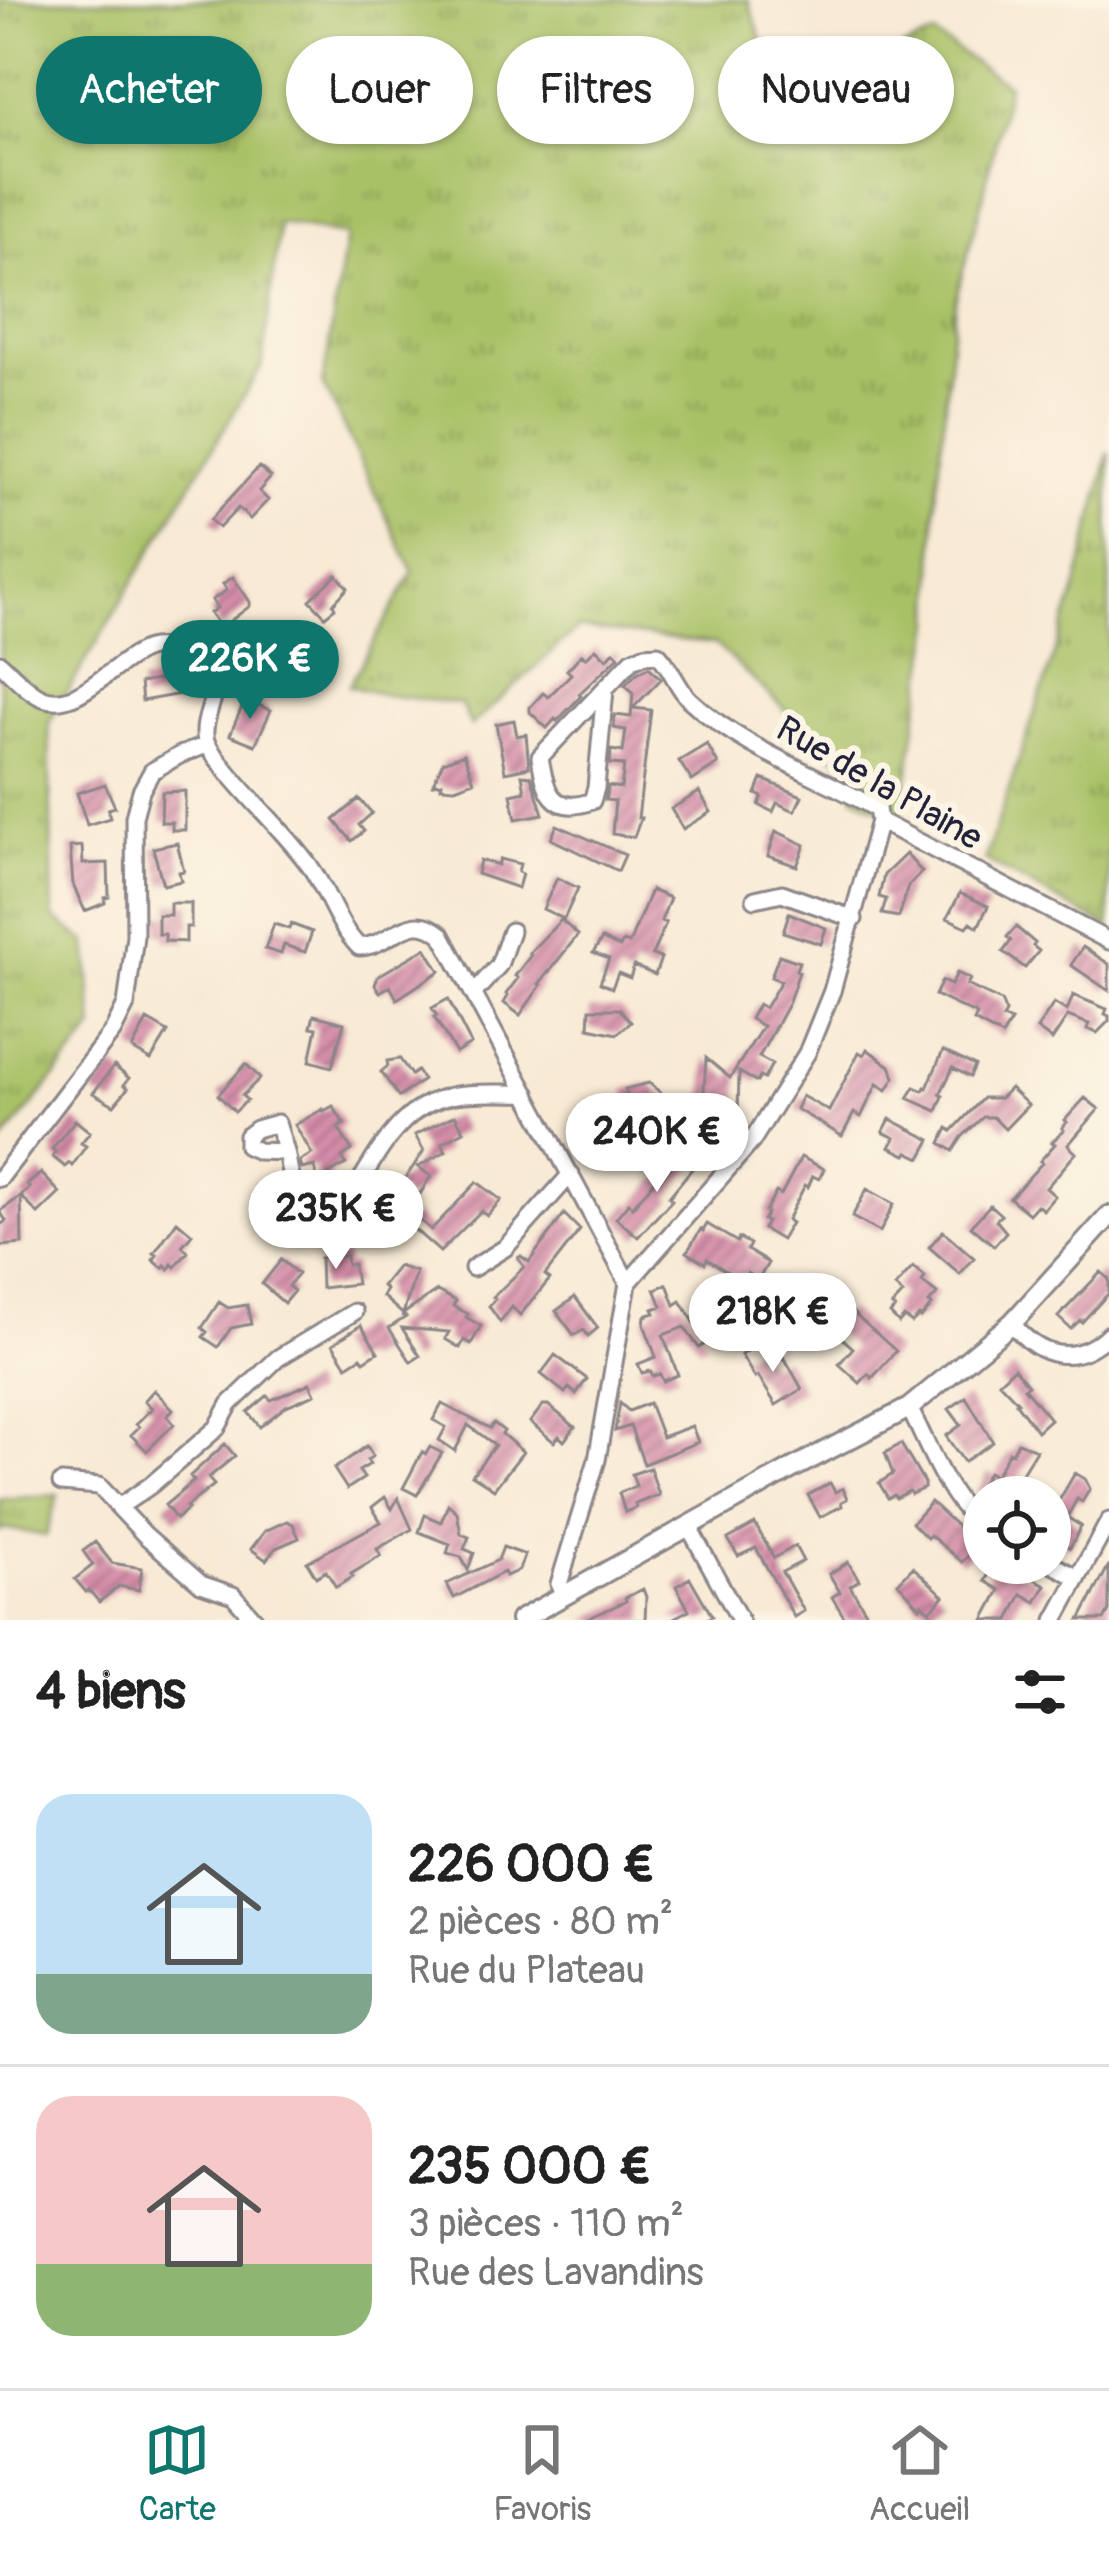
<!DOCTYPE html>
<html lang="fr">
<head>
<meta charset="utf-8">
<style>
  :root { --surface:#fff; --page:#f2f2f2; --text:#222; --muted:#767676; --line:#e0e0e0; --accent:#0f766e }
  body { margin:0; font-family:Pangolin,sans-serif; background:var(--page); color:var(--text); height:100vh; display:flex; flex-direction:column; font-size:45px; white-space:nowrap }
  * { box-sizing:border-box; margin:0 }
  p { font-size:39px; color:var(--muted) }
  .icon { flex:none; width:66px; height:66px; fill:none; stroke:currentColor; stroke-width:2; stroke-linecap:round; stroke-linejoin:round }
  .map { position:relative; height:1620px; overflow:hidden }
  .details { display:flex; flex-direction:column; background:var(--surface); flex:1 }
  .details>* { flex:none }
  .guide { position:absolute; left:36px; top:36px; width:1038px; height:108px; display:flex; gap:24px }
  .tools { position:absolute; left:963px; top:1476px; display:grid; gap:24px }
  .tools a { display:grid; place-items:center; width:108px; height:108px; border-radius:50%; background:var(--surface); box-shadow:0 3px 9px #0004; font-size:60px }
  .price { position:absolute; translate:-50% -102px; padding:0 27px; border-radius:42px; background:#fff; color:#222; font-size:39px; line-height:78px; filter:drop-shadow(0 3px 6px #0008) }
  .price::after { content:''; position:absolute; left:50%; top:72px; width:36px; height:27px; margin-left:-18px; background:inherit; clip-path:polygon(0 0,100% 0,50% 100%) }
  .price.on { background:var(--accent); color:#fff }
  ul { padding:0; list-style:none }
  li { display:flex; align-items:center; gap:36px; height:300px; padding:0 36px }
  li+li { border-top:3px solid var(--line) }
  li span { display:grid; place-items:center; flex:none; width:336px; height:240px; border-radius:36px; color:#555 }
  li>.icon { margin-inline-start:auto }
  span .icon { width:144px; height:144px; fill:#fffc; stroke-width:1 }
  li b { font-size:51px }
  h2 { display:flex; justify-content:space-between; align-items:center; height:144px; padding:0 36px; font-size:51px }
  .pill { padding:0 42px; border-radius:54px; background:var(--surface); box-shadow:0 3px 9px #0004; font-size:42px; line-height:108px }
  .pill.on { background:var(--accent); color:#fff }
  .tabs { display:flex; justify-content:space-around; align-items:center; height:168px; border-top:3px solid var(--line); background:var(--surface); font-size:33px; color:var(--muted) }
  .tabs a { display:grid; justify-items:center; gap:6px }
  .tabs .on { color:var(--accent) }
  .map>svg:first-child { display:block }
</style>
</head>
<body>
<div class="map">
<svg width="1109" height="1620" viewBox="0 0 1109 1620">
  <defs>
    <pattern id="grass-tufts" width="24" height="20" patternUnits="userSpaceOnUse" patternTransform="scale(3)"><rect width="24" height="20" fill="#a9c166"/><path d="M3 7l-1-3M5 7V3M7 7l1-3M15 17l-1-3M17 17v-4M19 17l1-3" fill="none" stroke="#899c55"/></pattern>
    <pattern id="building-hatch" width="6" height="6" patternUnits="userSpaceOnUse" patternTransform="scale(3)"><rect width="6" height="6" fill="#d58da9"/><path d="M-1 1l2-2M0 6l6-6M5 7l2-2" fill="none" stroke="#ac738b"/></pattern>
  </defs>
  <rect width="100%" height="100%" fill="#fcf5e5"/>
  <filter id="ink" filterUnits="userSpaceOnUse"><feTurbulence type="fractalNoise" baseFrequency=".00833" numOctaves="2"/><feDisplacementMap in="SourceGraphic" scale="24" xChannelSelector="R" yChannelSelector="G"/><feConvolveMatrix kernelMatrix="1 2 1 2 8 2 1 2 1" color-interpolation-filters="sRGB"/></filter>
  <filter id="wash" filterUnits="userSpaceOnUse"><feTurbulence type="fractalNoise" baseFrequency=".004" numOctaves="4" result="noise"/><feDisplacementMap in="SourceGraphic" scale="48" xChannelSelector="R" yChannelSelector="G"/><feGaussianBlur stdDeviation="2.7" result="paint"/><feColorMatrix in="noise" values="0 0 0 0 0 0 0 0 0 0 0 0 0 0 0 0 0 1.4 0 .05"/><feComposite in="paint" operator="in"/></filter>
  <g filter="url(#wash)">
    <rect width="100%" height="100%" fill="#f8ead4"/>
    <!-- grass -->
    <path fill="url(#grass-tufts)" stroke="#667250" stroke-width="3" d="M0,0H748L779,92L840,74L934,35L1008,85L982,201L955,301L935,512L933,622L901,819L854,796L843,764L715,644L578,628L471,726L461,704L386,695L349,686L413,572L323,384L346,236L280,223L262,365L49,723L53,917L87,943L94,1029L0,1145Z
      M1109,452V928L985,860L1076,590Z
      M58,1495L46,1536L4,1528L0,1531V1499Z"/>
    <g id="blocks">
      <!-- building -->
      <path fill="url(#building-hatch)" d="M259,467L271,477L259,491L268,500L250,519L238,508L219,528L210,520Z
        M337,575L348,588L333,604L335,608L325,616L310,600Z
        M233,577L250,602V606L221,628L210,613L217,608L212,600L227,590L223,584Z
        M298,637L319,648L303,680L281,668Z
        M596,648L607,659L614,651L619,656L579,694L581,696L557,721L555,719L547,728L530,712V707L543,693L548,697L571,674L567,670L582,654L586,658Z
        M649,667L661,679L633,708L651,710L638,818H641L634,837L612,834L615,801L605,800L608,786L621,788L624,765L610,764L611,750L623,752L626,730L614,728L615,715L631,717L633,692L625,685L637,673Z
        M176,669L178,677L183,676L186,693L142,701L140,683L163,679L162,671Z
        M245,700L271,710L255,745L230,735Z
        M514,720L517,736L526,734L529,767L505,772L496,724Z
        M707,744L718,764L692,781L679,761Z
        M464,754L474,781L455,788L441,787L442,783L433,784L443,762Z
        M522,775L531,776L543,814L516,819L511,794L525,791Z
        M762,779L802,796L795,811L777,803L773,812L759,805L762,797L756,794Z
        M105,784L115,807L108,809L110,818L87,825L77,793Z
        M185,791V830H172V822H161L162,792Z
        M699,792L711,812L683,829L671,809Z
        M359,799L372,813L359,825L364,831L352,841L334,820Z
        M557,825L625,855L618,871L551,839Z
        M776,831L805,845L797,866L768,856Z
        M177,843L184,871L179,872L181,881L163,885L153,848Z
        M82,846L83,864L108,863L109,897L105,898V903L85,911L73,885L70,847Z
        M906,854L922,872L908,886L899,917L882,914L886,899L879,897L884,875Z
        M500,859L520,864L518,872L522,874L518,888L477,874L480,860L498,865Z
        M557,878L578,888L564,919L543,909Z
        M651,890L670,898L661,921L666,923L652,955L661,958L655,975L634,966L630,978L618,973L612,988L600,983L609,959L593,953L602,939L620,947L623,942L629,944Z
        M960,893L988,906L978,927L971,922L967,927L947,918Z
        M170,903H191V927H186V942L165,941V934H158V915H170Z
        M789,913L826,928L821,944L783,932Z
        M561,920L578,935L539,984L541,985L520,1015L504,1003L508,996L506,994L518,978L515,976L531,955L529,953Z
        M274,924L289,929L291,924L312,932L305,952L284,945L281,954L265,949Z
        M1016,927L1035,943L1033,946L1039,951L1025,968L1003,952L1011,941L1007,937Z
        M1083,947L1109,964V991L1071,965Z
        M426,948L440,971L397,999L390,986L380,992L375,985L378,976Z
        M779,955L799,962L796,970L799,972L788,1004L759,1057L772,1064L764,1079L760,1077L757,1082L739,1072L738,1116L714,1115V1107L703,1106L706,1058L730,1078L763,1026L750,1019L758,1004L765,1008L781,981L771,977Z
        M957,973L970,979L967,985L1001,1001L1006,1013L1003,1018L1011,1021L1002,1036L974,1021L977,1015L935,995L942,981L951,985Z
        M1073,995L1107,1009L1105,1014L1109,1016V1021L1097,1033L1087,1029L1089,1024L1068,1016L1052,1040L1037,1029L1054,1003L1067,1011Z
        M448,999L471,1044L456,1053L434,1017L437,1016L432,1008Z
        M590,1009H620L631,1022L617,1034L589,1028Z
        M314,1015L344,1023L332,1067L310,1061L317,1028L311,1027Z
        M147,1020L168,1032L151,1060L132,1049Z
        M867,1049L890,1066L895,1077L887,1090L877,1084L861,1117L854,1113L842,1136L796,1109L802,1096L829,1111L859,1052L864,1055Z
        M943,1051L975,1066L970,1077L953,1068L940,1094L943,1096L937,1111L908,1098L915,1087L923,1091L925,1087L927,1088Z
        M400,1059L411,1075L417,1071L423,1080L399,1097L381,1072L388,1066L387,1061Z
        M246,1064L260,1078L242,1096L247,1100L235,1112L218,1095Z
        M114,1066L129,1078L124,1085L128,1088L114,1105L93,1093Z
        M649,1083L678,1107L669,1121L645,1108L630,1110L625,1089Z
        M1010,1088L1028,1105L1005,1129L993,1117H983L962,1137L953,1151L941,1143L948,1128L952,1131L983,1098H1000Z
        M1085,1098L1099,1109L1068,1145L1076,1153L1046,1188L1055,1196L1043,1210L1037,1205L1029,1214L1010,1198L1042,1163L1040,1161L1055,1144L1052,1142L1064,1130L1062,1128L1067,1122L1065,1120Z
        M333,1106L344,1124L338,1128L352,1150L342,1157L346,1164L329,1174L331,1181L318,1183L314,1166L302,1169L300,1161L312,1154L295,1125L323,1109L324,1111Z
        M455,1115L464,1131L442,1143L446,1151L418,1167L431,1176L420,1194L415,1191L410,1199L394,1188L401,1178L404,1180L424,1151L415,1135Z
        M890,1119L931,1140L921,1158L908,1152L906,1155L890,1147L895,1138L883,1132Z
        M75,1120L90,1132L81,1143L86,1146L72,1166L69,1163L65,1167L53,1157L55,1151L52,1149Z
        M604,1121L611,1127L615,1125L629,1131L633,1139L608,1151L605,1144L598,1147L589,1129Z
        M684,1148L699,1160L669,1197L672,1200L638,1237L616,1218L629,1202L632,1207L657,1178L660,1180Z
        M801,1157L824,1169L819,1179L813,1176L808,1187L805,1185L787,1220L791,1223L781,1240L763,1229L767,1222L763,1220L767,1213L765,1212L776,1192L781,1195Z
        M41,1173L60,1193L38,1214L21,1196L30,1188L27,1185Z
        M477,1182L501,1200L487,1216L481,1211L440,1252L407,1223L414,1215L431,1230Z
        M867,1189L894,1204L880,1232L852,1217Z
        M21,1196L22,1244L0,1246V1225L6,1221L0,1211Z
        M990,1205L1001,1215L996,1220L1006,1232L994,1246L971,1226Z
        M373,1206L396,1220L381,1243L362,1231L364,1228L360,1225Z
        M564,1214L580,1230L545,1275L550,1279L520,1315L512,1307L500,1322L489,1306L495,1299L493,1297L524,1267L518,1258L521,1256L529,1262Z
        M177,1221L192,1234L182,1246L188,1252L175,1267L172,1264L169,1269L165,1265L163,1268L153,1260L157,1255L154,1253Z
        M707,1224L737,1242L739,1238L750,1244L747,1250L768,1263L758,1280L747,1273L742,1281L707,1259L705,1263L687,1252L701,1229L703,1231Z
        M943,1231L974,1258L960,1274L929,1247Z
        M346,1256L347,1265L353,1264L356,1284L321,1288L320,1258Z
        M281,1260L298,1274L288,1286L294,1291L284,1303L262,1284Z
        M398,1266L416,1272L403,1314L437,1291L456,1301L453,1306L468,1314L466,1317L481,1326L471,1344L464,1340L460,1348L445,1339L449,1332L402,1328L420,1356L411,1362L389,1328L406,1317L382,1296L386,1290L382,1286Z
        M913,1267L925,1277L922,1282L937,1294L929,1303L932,1305L921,1318L919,1316L912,1323L904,1317L899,1323L890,1314L895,1308L892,1306L903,1294L895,1287Z
        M1101,1272L1109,1279V1293L1082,1322L1080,1320L1071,1329L1058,1317Z
        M667,1284L675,1305L681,1301L707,1343L699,1348L684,1327L663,1335L678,1375L663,1381L660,1374L653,1376L650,1371L642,1373L638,1364L656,1357L644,1324L645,1316L655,1313L653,1309L662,1306L655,1289Z
        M575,1297L598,1328L588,1336L584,1330L574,1335L556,1311Z
        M219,1302L228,1308L247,1305L251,1324L231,1328L218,1347L203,1337L207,1332L202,1328Z
        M850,1310L896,1351L872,1378L868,1374L860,1383L839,1364L853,1348L834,1331L838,1326L834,1322Z
        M361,1325L378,1352L364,1361L361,1357L347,1366L333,1344Z
        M757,1345L770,1365L784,1357L802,1389L776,1405L758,1376L755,1378L741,1355Z
        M555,1355L587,1379L576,1394L569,1388L565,1393L541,1374Z
        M1014,1368L1028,1385L1024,1388L1050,1419L1037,1431L1016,1403L1018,1402L999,1382Z
        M310,1383L315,1394L286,1406L260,1427L248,1412L267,1396L271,1400Z
        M154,1390L173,1409L167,1416L174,1424L147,1451L131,1435L139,1427L136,1424L152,1408L144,1401Z
        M966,1397L993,1442L964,1462L946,1436L961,1425L949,1409Z
        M620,1403L629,1411L649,1403L662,1437L692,1426L698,1442L644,1464L630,1426L615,1431Z
        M442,1404L490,1428L494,1423L504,1431L502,1434L523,1452L494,1489L472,1475L495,1445L468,1425L455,1451L439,1440L446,1427L433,1420Z
        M543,1405H548L575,1427L564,1441L559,1436L554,1442L530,1422Z
        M1018,1442L1036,1450L1015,1484L1036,1497H986L977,1492L988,1472L995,1476L1009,1452L1012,1453Z
        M225,1444L235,1456L208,1478L214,1485L186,1507L188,1509L176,1519L165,1505L194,1481L190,1476Z
        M901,1444L924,1483V1488L911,1494L909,1491L896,1498L894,1495L888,1498L879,1483L893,1474L885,1453Z
        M367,1446L373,1456L367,1460L370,1464L359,1471L364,1478L347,1489L334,1469Z
        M430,1447L442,1453L417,1495L403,1488L422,1452L426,1454Z
        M650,1468L659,1495L635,1504L636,1508L625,1512L619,1493L636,1486L632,1474Z
        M1075,1473L1085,1479L1090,1489L1082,1502L1077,1499L1067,1517L1081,1526L1070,1548L1050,1536V1500L1057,1504Z
        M830,1483L835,1492L843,1488L847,1499L841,1502L842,1506L820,1517L808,1495Z
        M385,1497L392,1509L398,1498L412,1529L377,1549L381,1556L351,1574L353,1577L336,1587L326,1571L316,1577L307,1562L381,1522L372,1507Z
        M931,1502L978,1546L962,1562L930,1535L927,1538L912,1523Z
        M448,1504L457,1512L461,1534L469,1537L464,1549L474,1553L468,1570L461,1557L447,1553L450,1544L419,1532L425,1515L441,1522Z
        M287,1521L293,1524L299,1538L276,1548L266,1560L251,1549L265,1531Z
        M755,1524L774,1558L795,1546L803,1561L782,1572L804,1611L794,1617L756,1548L738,1556L728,1539Z
        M95,1542L112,1563L142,1568L139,1590L119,1586L99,1602L89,1590L86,1592L75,1579L93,1565L83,1551Z
        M503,1547L525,1555L519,1570L506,1576L504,1572L454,1598L447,1584L498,1560Z
        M848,1562L859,1580L850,1586L871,1620H846L832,1597L840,1592L829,1574Z
        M995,1563H1004L1046,1585L1036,1602L1022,1594L1009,1620H984L1000,1590L985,1581Z
        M1109,1565V1611L1104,1620H1080Z
        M913,1567L944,1596L930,1611L922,1604L920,1607L898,1583Z
        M690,1578L712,1616L705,1620H670L689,1610L676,1586Z
        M643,1589L646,1597L645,1620H585L626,1601L625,1598Z"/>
    </g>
  </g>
  <g filter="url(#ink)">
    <use href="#blocks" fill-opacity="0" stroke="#8d8688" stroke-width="3"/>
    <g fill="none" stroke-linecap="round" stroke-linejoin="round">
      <defs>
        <path id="minor" d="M0,663C12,674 28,692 43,698C79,712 115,659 148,649C156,646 167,648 175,648C185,648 202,653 209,661C229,684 199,716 206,741C210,752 220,761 227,771C252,802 282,829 306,861C327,887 335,923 359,947C392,946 410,907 442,935L628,1283
          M605,690L596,788L592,801C551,816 545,789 540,757L632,660L644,655L658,654C672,668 677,688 690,700C744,750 815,773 877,809L879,821L1109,941
          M755,899L782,893L854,919
          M474,993L499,965L511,931
          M286,1152L258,1151L247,1146V1136L256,1129L277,1123L286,1152L298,1213L312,1223H331C370,1178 387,1109 451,1096C475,1091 503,1094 527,1093
          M0,1178L113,1031L126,1005L135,936L134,817L141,791L152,771L180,755L207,745
          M473,1268L505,1248L571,1174
          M1012,1323C1039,1358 1075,1367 1109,1334
          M909,1408C928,1443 949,1505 984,1525
          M61,1483L99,1486L145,1535L201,1584L233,1595L255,1620
          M119,1507L151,1485L217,1428L230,1404L278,1358L354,1312
          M689,1527L740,1620
          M1050,1563L1078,1578
          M563,1595L559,1584L597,1460L628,1283L752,1141L807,1053L832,991L879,821
          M1055,1620L1109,1521"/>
        <path id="tertiary" d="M520,1620L793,1468L909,1408L1012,1323L1109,1216"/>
      </defs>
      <!-- minor casing -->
      <use href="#minor" stroke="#8d8688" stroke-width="21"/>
      <!-- tertiary casing -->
      <use href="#tertiary" stroke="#8d8688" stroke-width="24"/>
      <!-- minor -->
      <use href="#minor" stroke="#fff" stroke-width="15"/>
      <!-- tertiary -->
      <use href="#tertiary" stroke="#fff" stroke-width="18"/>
    </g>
  </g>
  <g text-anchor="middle" stroke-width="12" stroke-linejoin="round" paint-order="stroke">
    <!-- street labels -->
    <g font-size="36" fill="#22223b" stroke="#fcf5e5">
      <text transform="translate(880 782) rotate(30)" y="13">Rue de la Plaine</text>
    </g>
  </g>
</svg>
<div class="tools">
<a><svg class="icon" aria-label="locate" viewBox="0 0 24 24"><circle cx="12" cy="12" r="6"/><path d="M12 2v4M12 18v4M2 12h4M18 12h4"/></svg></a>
</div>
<b class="price on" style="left:250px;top:722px">226K €</b>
<b class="price" style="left:657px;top:1195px">240K €</b>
<b class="price" style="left:336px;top:1272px">235K €</b>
<b class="price" style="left:773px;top:1375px">218K €</b>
<div class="guide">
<a class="pill on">Acheter</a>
<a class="pill">Louer</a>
<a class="pill">Filtres</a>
<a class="pill">Nouveau</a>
</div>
</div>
<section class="details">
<h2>4 biens<svg class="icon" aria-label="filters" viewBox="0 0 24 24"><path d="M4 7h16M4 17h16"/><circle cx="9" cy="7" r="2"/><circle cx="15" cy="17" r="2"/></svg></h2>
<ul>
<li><span style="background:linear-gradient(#bfe0f5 75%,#7fa58c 0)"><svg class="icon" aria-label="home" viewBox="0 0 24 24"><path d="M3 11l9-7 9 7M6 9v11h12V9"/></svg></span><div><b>226 000 €</b><p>2 pièces · 80 m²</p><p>Rue du Plateau</p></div></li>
<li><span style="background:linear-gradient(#f6c9c9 70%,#8fb573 0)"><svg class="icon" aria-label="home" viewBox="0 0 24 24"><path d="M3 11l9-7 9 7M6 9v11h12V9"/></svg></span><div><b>235 000 €</b><p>3 pièces · 110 m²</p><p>Rue des Lavandins</p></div></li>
</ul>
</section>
<nav class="tabs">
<a class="on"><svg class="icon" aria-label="map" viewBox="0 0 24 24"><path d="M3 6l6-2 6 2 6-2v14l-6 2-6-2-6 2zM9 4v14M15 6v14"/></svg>Carte</a>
<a><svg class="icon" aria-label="saved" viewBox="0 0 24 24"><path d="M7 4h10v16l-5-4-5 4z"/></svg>Favoris</a>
<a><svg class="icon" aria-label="home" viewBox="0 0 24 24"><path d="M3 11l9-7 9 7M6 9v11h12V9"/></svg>Accueil</a>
</nav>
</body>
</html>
